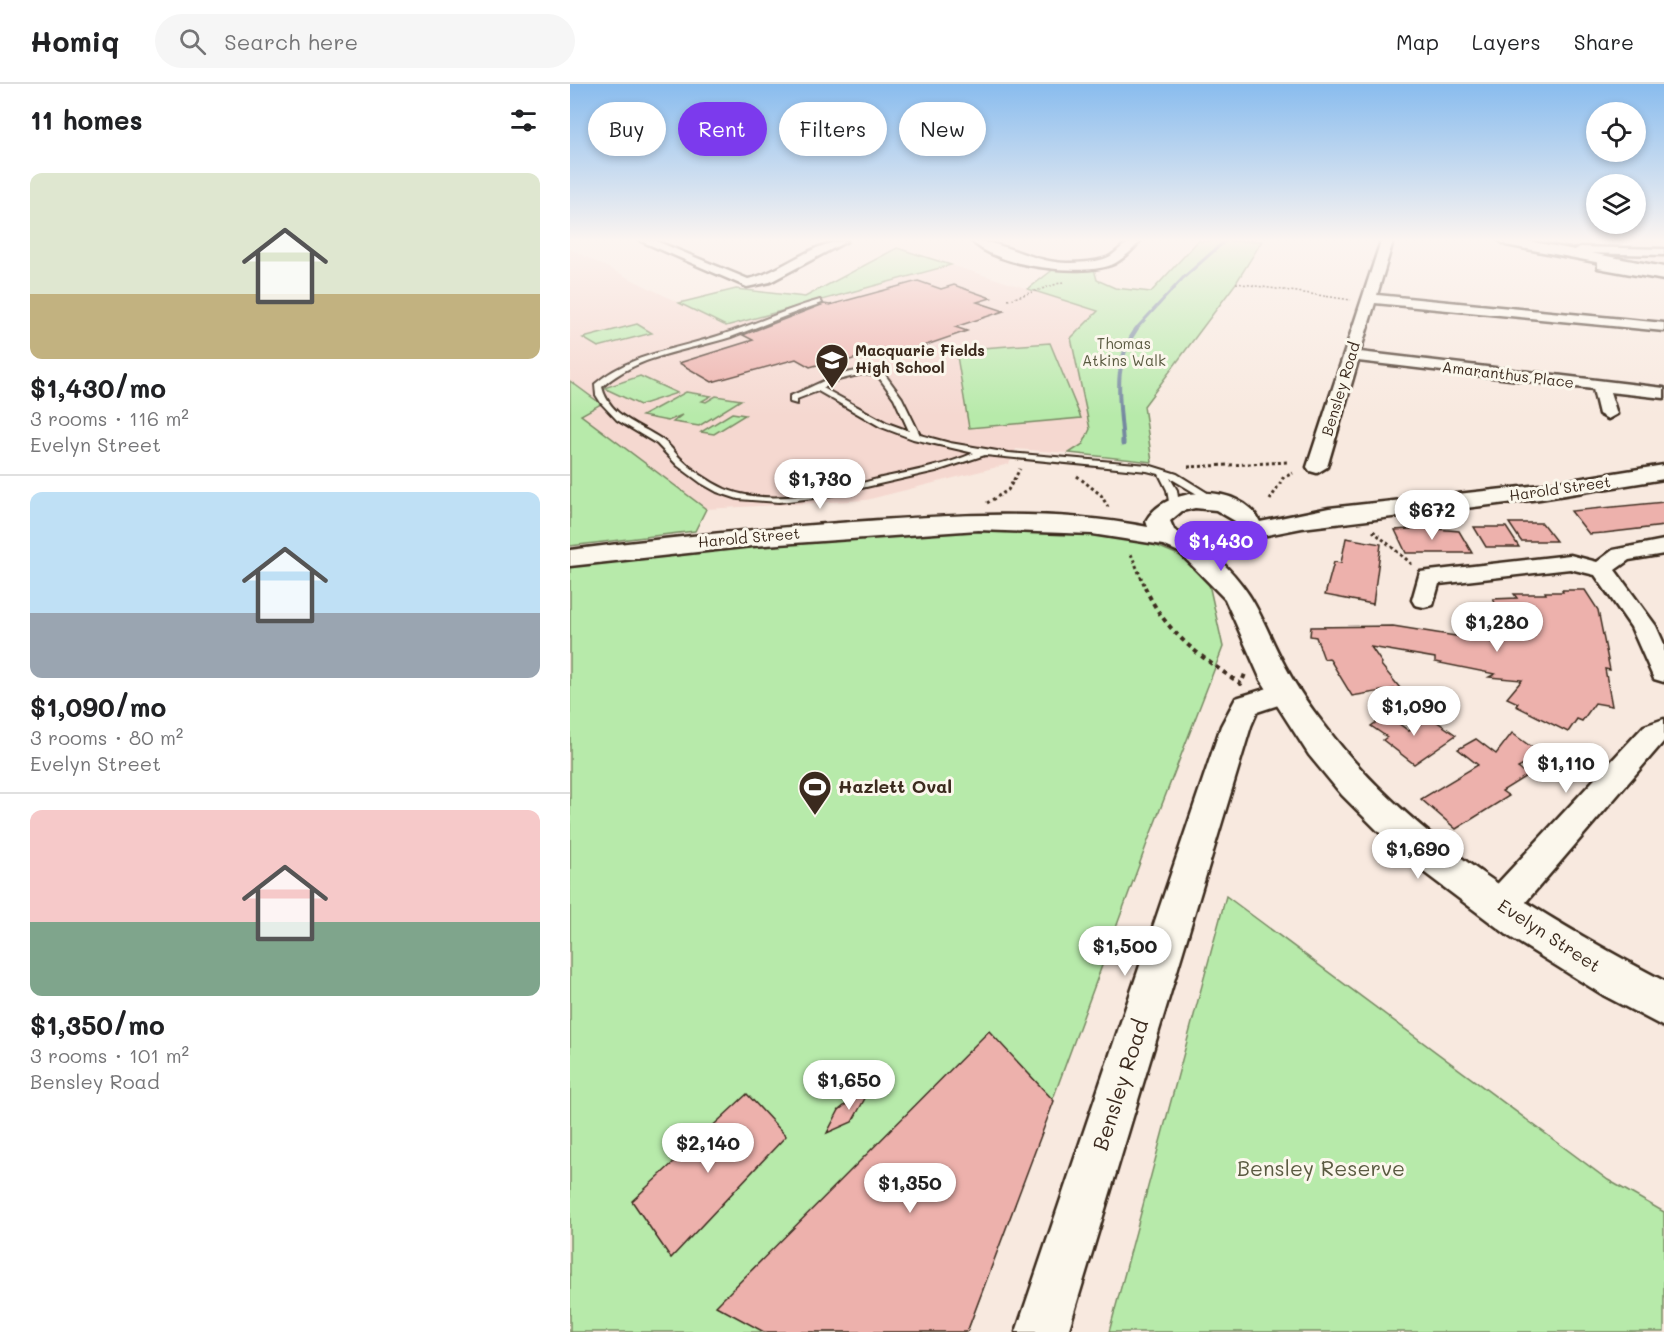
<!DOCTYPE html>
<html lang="en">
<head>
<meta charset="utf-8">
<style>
  :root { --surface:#fff; --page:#f6f6f6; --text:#202124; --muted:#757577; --line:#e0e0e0; --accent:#7c3aed }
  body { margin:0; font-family:Mali,sans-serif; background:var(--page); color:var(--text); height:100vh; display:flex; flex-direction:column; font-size:22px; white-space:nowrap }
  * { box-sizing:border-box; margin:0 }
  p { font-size:20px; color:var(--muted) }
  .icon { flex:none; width:33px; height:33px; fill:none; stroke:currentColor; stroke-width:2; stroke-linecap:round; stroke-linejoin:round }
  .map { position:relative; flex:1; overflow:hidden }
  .drawer { display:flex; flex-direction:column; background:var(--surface); width:570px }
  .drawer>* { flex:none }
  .hud { position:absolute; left:18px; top:18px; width:570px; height:54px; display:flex; gap:12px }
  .buttons { position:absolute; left:1016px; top:18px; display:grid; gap:12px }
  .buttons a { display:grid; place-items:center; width:60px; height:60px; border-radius:50%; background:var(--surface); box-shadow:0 3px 9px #0003; font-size:30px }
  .price { position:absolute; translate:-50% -51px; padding:0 14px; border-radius:21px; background:#fff; color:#222; font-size:20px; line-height:39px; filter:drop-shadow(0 2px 3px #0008) }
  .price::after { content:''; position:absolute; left:50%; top:36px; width:18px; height:14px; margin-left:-9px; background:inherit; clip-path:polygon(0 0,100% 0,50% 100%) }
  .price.current { background:var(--accent); color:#fff }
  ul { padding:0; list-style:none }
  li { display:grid; align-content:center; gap:12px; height:318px; padding:0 30px }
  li+li { border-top:2px solid var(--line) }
  li span { display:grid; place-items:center; height:186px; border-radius:12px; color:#555 }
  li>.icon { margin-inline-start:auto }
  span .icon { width:108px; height:108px; fill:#fffc; stroke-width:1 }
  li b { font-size:26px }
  h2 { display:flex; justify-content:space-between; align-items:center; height:72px; padding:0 30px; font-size:26px }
  .chip { padding:0 21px; border-radius:27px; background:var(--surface); box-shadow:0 3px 9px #0003; font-size:21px; line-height:54px }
  .chip.current { background:var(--accent); color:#fff }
  header { display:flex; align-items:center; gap:36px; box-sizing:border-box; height:84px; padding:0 30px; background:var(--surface); border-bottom:2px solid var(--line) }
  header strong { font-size:28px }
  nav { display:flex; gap:33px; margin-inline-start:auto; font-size:21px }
  .search { width:420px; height:54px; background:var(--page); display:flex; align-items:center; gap:15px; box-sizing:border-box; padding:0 21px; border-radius:33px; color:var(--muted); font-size:22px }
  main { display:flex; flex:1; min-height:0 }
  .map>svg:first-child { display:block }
</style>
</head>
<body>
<header>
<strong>Homiq</strong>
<div class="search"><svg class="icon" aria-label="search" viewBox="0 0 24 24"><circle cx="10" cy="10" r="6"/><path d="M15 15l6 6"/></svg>Search here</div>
<nav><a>Map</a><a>Layers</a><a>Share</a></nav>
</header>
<main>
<section class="drawer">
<h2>11 homes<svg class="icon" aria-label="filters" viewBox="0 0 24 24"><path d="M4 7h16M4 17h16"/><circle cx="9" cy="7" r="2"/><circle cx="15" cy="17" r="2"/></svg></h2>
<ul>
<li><span style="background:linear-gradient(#dfe7d0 65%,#c2b280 0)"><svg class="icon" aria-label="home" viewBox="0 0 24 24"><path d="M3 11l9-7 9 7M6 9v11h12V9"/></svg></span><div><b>$1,430/mo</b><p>3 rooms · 116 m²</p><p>Evelyn Street</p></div></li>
<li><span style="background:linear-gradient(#bfe0f5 65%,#9aa5b1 0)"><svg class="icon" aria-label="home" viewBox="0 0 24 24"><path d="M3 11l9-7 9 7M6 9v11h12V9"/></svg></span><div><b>$1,090/mo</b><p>3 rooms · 80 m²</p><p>Evelyn Street</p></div></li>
<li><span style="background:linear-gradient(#f6c9c9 60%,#7fa58c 0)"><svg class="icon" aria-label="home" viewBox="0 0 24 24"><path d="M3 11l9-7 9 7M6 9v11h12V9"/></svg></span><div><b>$1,350/mo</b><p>3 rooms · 101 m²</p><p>Bensley Road</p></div></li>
</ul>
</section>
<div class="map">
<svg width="1094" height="1248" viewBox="0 0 1094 1248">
  <rect width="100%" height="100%" fill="#f8e9df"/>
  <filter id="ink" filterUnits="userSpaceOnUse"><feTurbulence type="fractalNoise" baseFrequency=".0167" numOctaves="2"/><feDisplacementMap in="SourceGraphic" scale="12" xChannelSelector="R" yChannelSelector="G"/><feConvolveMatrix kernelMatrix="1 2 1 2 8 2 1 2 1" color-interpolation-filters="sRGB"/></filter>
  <g filter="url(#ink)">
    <!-- built -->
    <path fill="#f5d8d0" d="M0,165L156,242L381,181L529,227L501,254L520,346L513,360L499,369L446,365L439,380L296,416L136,425L10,331L31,320L0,297Z"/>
    <!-- green -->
    <path fill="#b7eaaa" stroke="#798a64" stroke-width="1.5" d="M628,157H692L666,199L574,322L582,378L499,369L513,360L520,345L501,254L528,227L458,205L484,185H524L527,196L545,204L581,208Z
      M327,164L381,181L156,242L109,219L166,205L235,213Z
      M67,240L82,249L28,263L13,254Z
      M480,259L511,334L399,344L386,266Z
      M70,292L107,309L70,321L34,304Z
      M0,297L31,320L11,331L136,425L125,447L0,462Z
      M116,308L141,312L132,317L136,318L146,312L171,316L129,342L103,338L112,331L98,337L72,332Z
      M162,329L175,331L144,350L131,348Z
      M389,443L558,450L623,477L637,491L653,563L579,754L397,1248H0V479L111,464Z
      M656,812L1038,1096L1094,1128V1248H539Z"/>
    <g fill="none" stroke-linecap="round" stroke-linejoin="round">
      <!-- stream-far2 -->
      <path stroke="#7589a0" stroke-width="3" d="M565,246L613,194L655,157"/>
      <!-- stream-far1 -->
      <path stroke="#7589a0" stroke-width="4" d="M553,359C550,317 541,280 567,244"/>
      <!-- stream -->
      <path stroke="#7589a0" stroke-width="5" d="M553,357V360"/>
    </g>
    <!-- building -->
    <path fill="#edb1ac" stroke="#3b2a1e" stroke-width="1.5" d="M348,197L371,205L384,201L421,214L407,218L434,227L385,243L397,247L313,276L300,270L260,282L254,279L240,283L226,275L142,298L109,279L183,256L173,251L254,220L260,221Z
      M1094,418V442L1034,449L1019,450L1001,427Z
      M939,439H972L986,457H951Z
      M904,443H936L949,463H916Z
      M855,444L889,447L902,469H836L825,446Z
      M776,454L811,460L803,520L755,511L764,478L771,479Z
      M992,506H1015L1028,526L1040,586L1035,585L1042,622L1025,619L1012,637L1007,635L998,648L946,622L948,619L937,614L952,596L919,593L925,590L865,578V574L801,563L812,579L811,581L830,604L782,612L759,574L754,575L746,553L740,552L741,543L823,542L923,558L905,526H929L923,515L947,514L944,510H976L975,508H993Z
      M817,631L839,647L860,633L886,651L844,680L813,656L817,653L801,642Z
      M942,649L972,671L948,684L958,691L932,707L939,712L886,745L851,715L908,681L888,665L906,655L926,670Z
      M419,947L484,1017L397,1248H194L146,1222Z
      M304,998L282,1038L257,1049L269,1026Z
      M177,1010L216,1052L101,1174L62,1117Z"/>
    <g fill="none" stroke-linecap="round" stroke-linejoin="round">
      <defs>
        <path id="lane" d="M250,216L252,219C221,229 191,242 161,253C117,267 67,271 32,303C39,332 69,340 91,355C99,360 104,368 110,374C122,386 140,398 155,405C206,425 266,405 316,393C346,387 376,381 404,369L343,355L311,343L248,307L227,315V320L220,318V312C253,299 275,281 313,288L332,314L350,351L380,359L439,369L578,381L607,390L652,418L644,420L600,394L607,406L609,421L604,424L600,423L597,406L589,390L577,387L415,371L366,387L252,413L209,418L168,415L147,408L131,399L108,382L87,360L47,336L31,319L26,311L25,300C61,269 110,265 154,250C186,240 217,225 250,216ZM292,290L308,292L324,314L339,347L317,339L253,304L264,297Z"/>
        <path id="street" d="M71,157H86L178,195C213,188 242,157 277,157L200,198L177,203Z
          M402,157C434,157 463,179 497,179C508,179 524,178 534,175C550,170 550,157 570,157C564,165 551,177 541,181C509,193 425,182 402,157Z
          M811,157H823L807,211L1094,239V247L805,219L790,268L1094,304V314L1040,308L1047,330L1038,335L1029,330L1023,305L788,277L757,383L747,389L740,387L737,383Z
          M1010,163L1094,165V171L1013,169L1007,173H999V169Z
          M1032,177L1094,188V196L1028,184V178Z
          M1094,456V470L1059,476L1045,486L1086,542L1094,560V598L1084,595L1061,543L1025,491L1000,485L869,500L863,521L854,523L845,521L842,516L850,488L1000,471L1027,478L1043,466Z
          M714,599L724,602L728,609L724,616L687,628L681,642L498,1248H446L651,642L666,614Z
          M1094,635V657L943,833L930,838L917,833L912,822L917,811L1074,642Z"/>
        <path id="secondary" d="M930,157H958L1094,183V191L936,161Z
          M1094,381V395L970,415L732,444L687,453L669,466L645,472C687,510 690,535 715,582C726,603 740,623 755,642C840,755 971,832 1094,897V943L1033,911L940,853L851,786L810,749L772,711L739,671L691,596L655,515L609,468L593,461L522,450L408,446L182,462L0,482V466C94,454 188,445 282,438C380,431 480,424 578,443L576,437C595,401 671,398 690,438L759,424L970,401ZM625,424L646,426L665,437V446C647,462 623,458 604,446L600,437L612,427Z"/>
      </defs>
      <!-- lane casing -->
      <use href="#lane" stroke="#3b2a1e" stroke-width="4"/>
      <!-- street casing -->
      <use href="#street" stroke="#3b2a1e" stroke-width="5"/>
      <!-- secondary casing -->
      <use href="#secondary" stroke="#3b2a1e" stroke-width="5"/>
      <!-- path-far2 -->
      <path stroke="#3b2a1e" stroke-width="1.5" stroke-dasharray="2 2" stroke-linecap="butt" d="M666,199L781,216
        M438,216L493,198"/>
      <!-- path-far1 -->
      <path stroke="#3b2a1e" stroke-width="3" stroke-dasharray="3 3" stroke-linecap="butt" d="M618,383L719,378
        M507,392L531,411L538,423
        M700,416L713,394L723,389
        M417,419L438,406L450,385
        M803,447L843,481
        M561,470L576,505"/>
      <!-- path -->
      <path stroke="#3b2a1e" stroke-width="4" stroke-dasharray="4.5 4.5" stroke-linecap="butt" d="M575,503C595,549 631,573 671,600L675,590"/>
      <!-- lane -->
      <use href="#lane" fill="#fbf7ec" fill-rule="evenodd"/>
      <!-- street -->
      <use href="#street" fill="#fbf7ec" fill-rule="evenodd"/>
      <!-- secondary -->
      <use href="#secondary" fill="#fbf7ec" fill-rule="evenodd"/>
    </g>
  </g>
  <!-- sky -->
  <linearGradient id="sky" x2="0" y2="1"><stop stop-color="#89bcee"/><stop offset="0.47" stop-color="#fcf5f1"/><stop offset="1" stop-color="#fcf5f1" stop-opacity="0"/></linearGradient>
  <rect width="1094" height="332" fill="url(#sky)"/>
  <!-- icons -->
  <defs>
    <symbol id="school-pin" viewBox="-11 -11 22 30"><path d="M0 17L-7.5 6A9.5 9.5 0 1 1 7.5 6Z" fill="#3b2a1e" stroke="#fbf7ec"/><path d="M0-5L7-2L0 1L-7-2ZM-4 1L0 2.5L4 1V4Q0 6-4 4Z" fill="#fff"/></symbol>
    <symbol id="stadium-pin" viewBox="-11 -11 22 30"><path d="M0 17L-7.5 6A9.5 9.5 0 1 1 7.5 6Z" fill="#3b2a1e" stroke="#fbf7ec"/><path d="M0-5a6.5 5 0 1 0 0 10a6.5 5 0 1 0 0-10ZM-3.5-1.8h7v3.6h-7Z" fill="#fff"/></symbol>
  </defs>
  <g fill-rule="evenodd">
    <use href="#school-pin" x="243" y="257" width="38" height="52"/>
    <use href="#stadium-pin" x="226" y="684" width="38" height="52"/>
  </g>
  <g text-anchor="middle" stroke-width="6" stroke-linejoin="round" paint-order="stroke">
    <!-- far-park labels -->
    <g font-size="15" fill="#5a5a41" stroke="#fbf7ec">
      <text x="554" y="265">Thomas<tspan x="554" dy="17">Atkins Walk</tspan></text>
    </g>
    <!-- far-poi labels -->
    <g font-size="15" font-weight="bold" fill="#3b2a1e" stroke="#fbf7ec" text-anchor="start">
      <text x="285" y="272">Macquarie Fields<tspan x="285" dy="17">High School</tspan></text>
    </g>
    <!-- far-street labels -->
    <g font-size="15" fill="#3b2a1e" stroke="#fbf7ec">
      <text transform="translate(938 291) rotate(7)" y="5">Amaranthus Place</text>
      <text transform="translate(771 305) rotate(-73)" y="5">Bensley Road</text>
      <text transform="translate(990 405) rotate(-8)" y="5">Harold Street</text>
      <text transform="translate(179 454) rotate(-5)" y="5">Harold Street</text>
    </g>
    <!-- poi labels -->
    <g font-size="18" font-weight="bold" fill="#3b2a1e" stroke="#fbf7ec" text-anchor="start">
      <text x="268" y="709">Hazlett Oval</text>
    </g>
    <!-- street labels -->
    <g font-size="18" fill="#3b2a1e" stroke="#fbf7ec">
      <text transform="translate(979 852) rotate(33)" y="6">Evelyn Street</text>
    </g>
    <!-- near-street labels -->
    <g font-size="21" fill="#3b2a1e" stroke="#fbf7ec">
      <text transform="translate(551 1001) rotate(-72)" y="7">Bensley Road</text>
    </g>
    <!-- near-park labels -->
    <g font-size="21" fill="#5a5a41" stroke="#fbf7ec">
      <text x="751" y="1092">Bensley Reserve</text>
    </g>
  </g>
</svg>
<div class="buttons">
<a><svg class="icon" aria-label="locate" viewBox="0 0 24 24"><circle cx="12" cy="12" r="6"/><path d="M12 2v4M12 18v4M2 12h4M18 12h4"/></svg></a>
<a><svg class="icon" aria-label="layers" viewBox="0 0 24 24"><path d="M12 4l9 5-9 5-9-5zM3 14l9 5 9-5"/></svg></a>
</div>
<b class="price" style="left:250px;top:426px">$1,730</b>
<b class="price" style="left:862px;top:457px">$672</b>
<b class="price current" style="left:651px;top:488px">$1,430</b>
<b class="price" style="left:927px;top:569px">$1,280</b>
<b class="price" style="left:844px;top:653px">$1,090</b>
<b class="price" style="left:996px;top:710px">$1,110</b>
<b class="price" style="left:848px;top:796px">$1,690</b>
<b class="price" style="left:555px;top:893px">$1,500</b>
<b class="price" style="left:279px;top:1027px">$1,650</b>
<b class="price" style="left:138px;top:1090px">$2,140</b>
<b class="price" style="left:340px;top:1130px">$1,350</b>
<div class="hud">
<a class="chip">Buy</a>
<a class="chip current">Rent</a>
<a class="chip">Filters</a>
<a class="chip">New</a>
</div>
</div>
</main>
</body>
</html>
